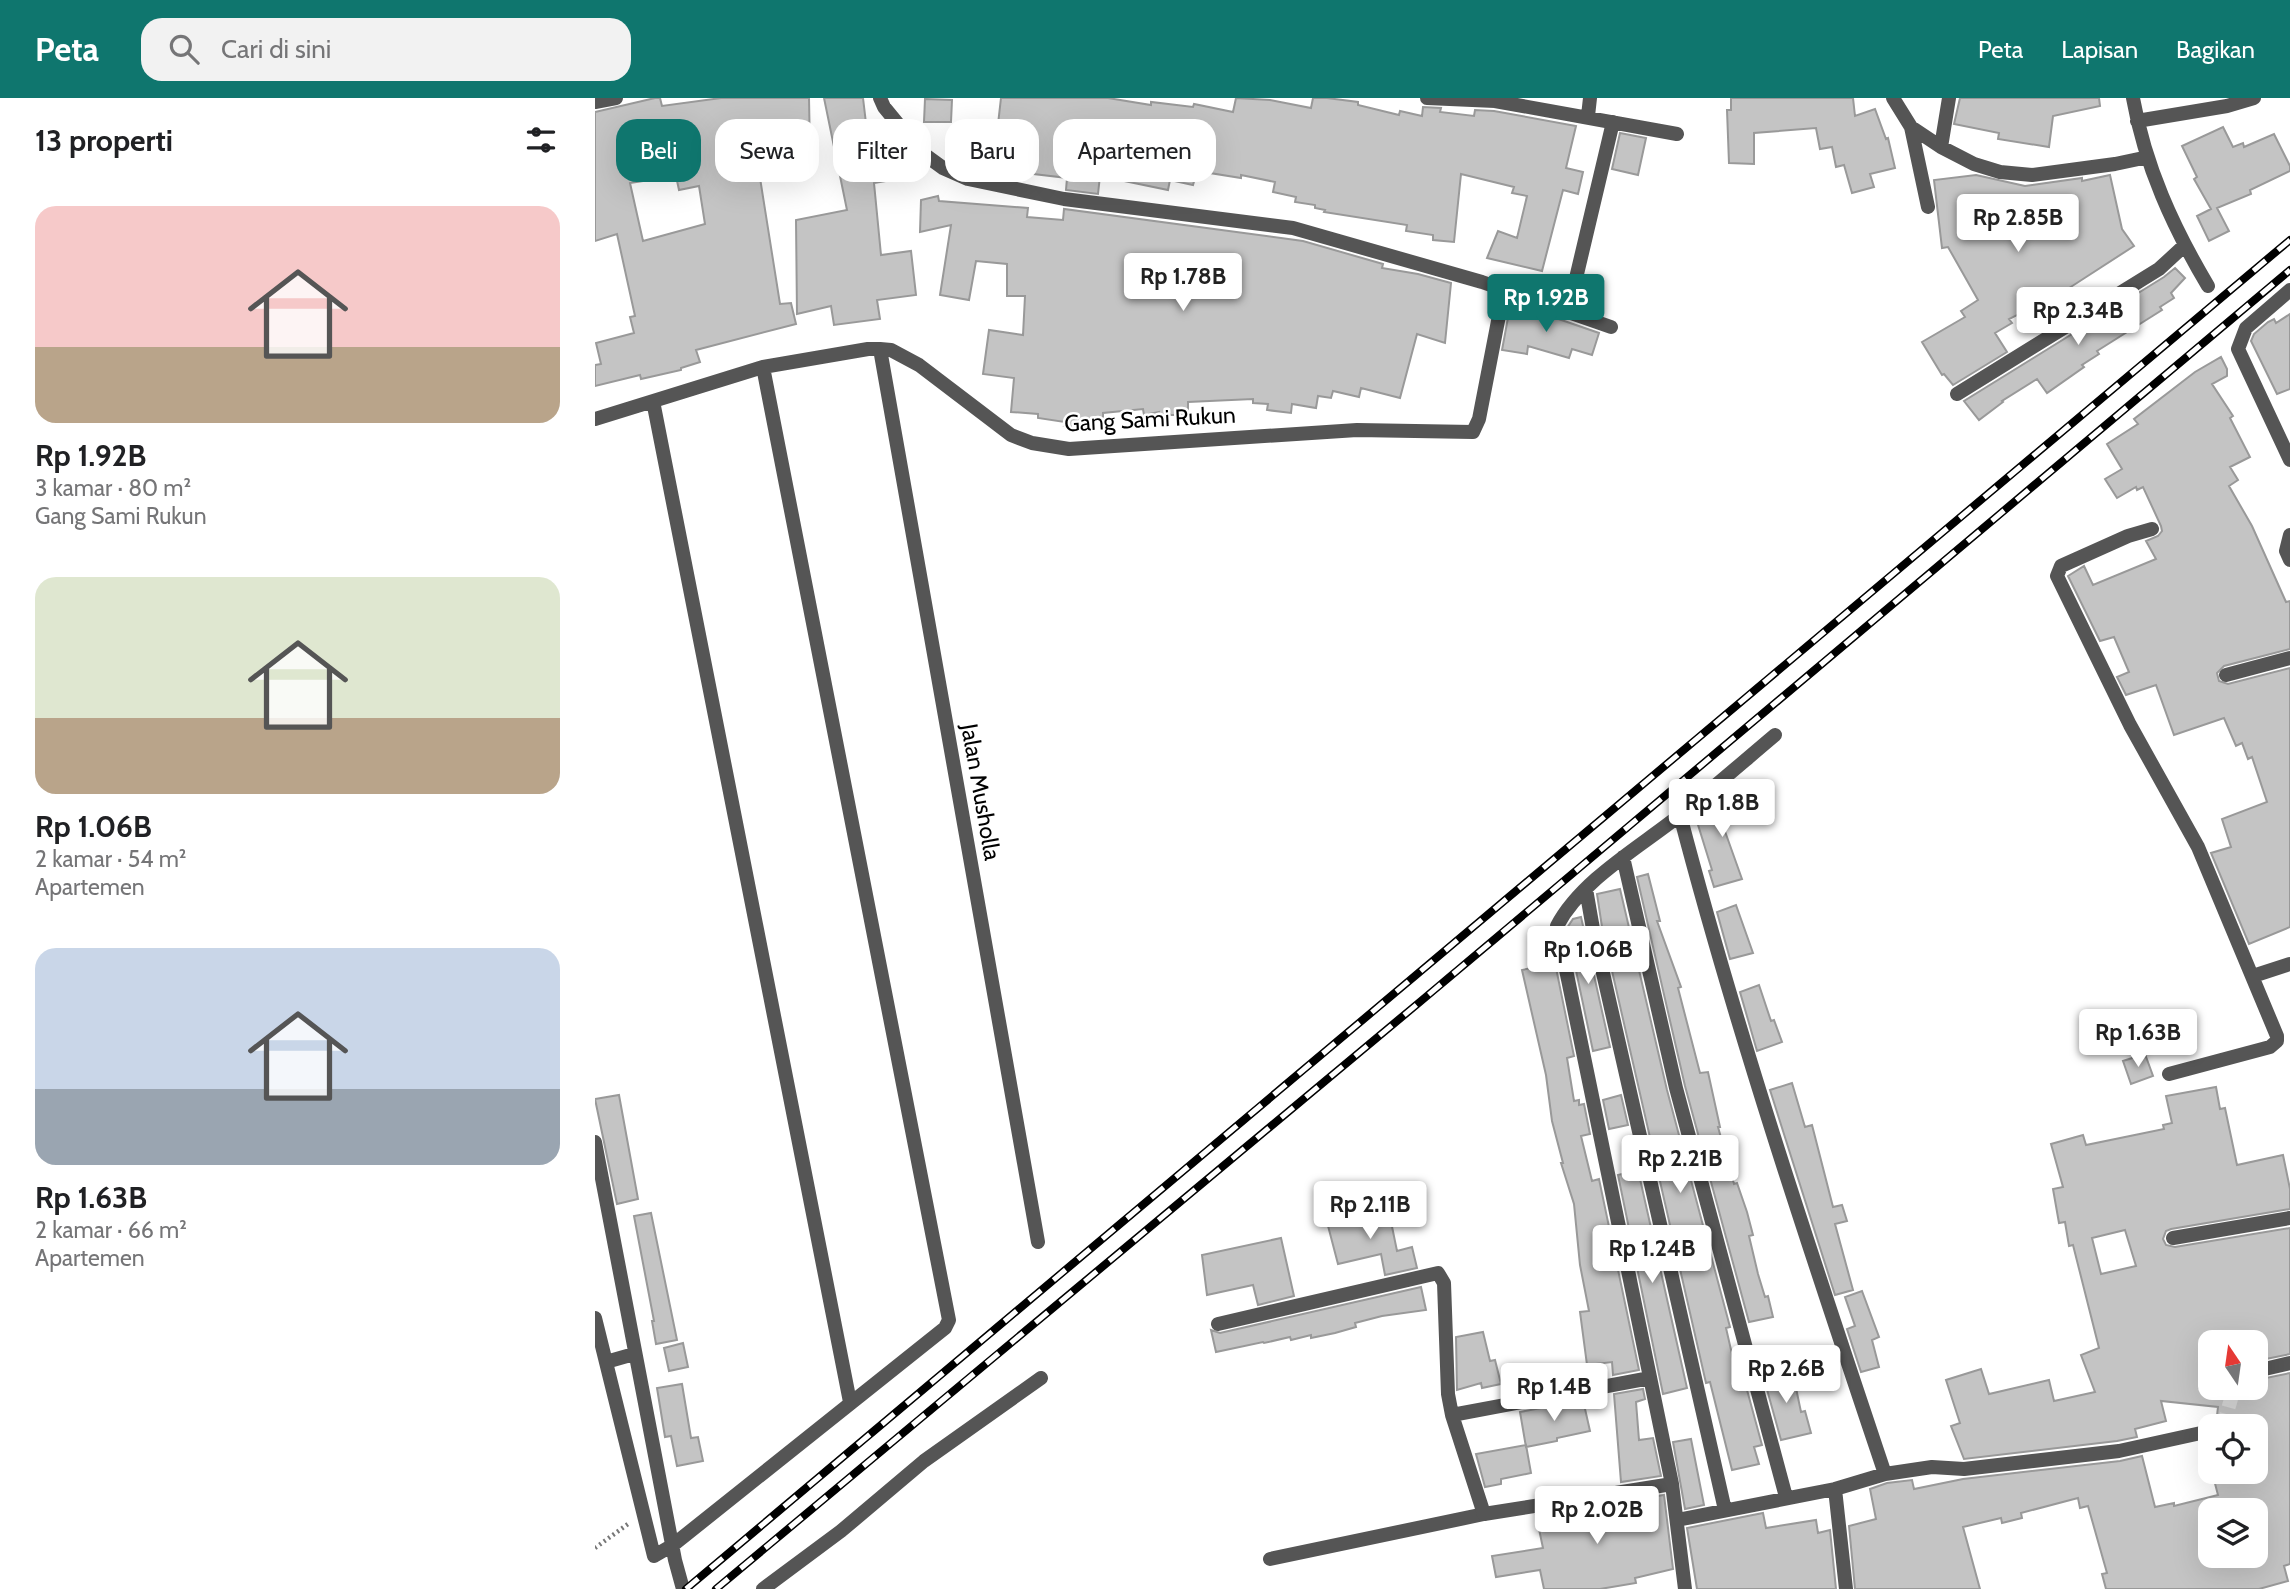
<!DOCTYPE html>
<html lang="id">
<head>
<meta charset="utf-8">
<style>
  :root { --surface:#fff; --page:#f2f2f2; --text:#202124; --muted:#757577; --accent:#0f766e }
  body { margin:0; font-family:Cabin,sans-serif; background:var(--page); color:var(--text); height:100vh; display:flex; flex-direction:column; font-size:26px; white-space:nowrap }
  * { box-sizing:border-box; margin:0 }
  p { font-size:23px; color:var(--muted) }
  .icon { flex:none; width:38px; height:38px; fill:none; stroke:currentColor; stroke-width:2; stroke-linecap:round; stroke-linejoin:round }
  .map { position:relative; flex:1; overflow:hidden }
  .drawer { display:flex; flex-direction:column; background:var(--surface); width:595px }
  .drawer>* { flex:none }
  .top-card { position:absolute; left:21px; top:21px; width:665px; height:63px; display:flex; gap:14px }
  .needle { width:46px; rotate:347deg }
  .tools { position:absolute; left:1603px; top:1232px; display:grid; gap:14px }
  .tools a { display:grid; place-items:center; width:70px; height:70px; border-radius:14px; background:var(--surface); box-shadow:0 7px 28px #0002; font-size:35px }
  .price { position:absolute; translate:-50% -60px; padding:0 16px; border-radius:7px; background:#fff; color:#222; font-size:23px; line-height:46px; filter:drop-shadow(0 2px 4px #0008) }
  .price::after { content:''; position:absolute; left:50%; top:42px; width:21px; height:16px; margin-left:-10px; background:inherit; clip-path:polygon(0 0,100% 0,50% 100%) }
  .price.on { background:var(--accent); color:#fff }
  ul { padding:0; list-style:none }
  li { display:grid; align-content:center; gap:14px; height:371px; padding:0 35px }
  li span { display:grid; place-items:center; height:217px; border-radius:21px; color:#555 }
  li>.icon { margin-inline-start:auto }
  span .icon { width:126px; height:126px; fill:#fffc; stroke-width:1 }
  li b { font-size:30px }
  h2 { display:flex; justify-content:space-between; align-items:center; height:84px; padding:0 35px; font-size:30px }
  .tag { padding:0 24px; border-radius:21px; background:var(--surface); box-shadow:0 7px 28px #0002; font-size:24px; line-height:63px }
  .tag.on { background:var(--accent); color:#fff }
  header { display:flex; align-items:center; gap:42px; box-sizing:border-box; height:98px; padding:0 35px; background:var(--accent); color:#fff }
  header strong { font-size:33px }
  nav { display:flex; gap:38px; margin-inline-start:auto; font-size:24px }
  .search { width:490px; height:63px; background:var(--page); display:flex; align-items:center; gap:18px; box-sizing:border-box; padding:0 24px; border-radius:21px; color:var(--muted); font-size:26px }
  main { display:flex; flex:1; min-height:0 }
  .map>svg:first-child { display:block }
</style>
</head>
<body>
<header>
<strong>Peta</strong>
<div class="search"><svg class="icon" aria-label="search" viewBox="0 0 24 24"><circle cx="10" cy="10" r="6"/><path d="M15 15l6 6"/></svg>Cari di sini</div>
<nav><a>Peta</a><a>Lapisan</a><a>Bagikan</a></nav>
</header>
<main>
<section class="drawer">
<h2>13 properti<svg class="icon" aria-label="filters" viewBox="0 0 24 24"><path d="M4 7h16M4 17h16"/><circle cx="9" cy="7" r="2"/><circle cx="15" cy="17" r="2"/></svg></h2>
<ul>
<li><span style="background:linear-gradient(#f6c9c9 65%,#b9a48a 0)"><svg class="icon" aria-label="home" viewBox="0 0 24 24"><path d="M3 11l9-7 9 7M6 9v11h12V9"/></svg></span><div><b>Rp 1.92B</b><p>3 kamar · 80 m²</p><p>Gang Sami Rukun</p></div></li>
<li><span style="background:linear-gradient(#dfe7d0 65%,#b9a48a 0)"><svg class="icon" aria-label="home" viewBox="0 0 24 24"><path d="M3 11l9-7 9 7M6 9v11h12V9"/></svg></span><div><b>Rp 1.06B</b><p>2 kamar · 54 m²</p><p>Apartemen</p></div></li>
<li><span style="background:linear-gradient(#c9d6e8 65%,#9aa5b1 0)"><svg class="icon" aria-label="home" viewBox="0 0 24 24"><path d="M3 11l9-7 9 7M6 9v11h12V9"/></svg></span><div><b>Rp 1.63B</b><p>2 kamar · 66 m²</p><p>Apartemen</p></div></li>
</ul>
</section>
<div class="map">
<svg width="1695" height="1491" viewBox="0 0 1695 1491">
  <rect width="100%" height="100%" fill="#fff"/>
  <!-- building -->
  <path fill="#c4c4c4" stroke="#999" stroke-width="2" fill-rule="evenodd" d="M60,0H65L67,8L126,0H214L215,54L162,61L185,206L196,205L201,226L101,252L105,264L86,270V272L46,281L45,277L0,288V267L6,266L1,245L39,235L35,219L40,218L22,136L0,143V14ZM81,78L84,92L104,88L110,126L48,143L35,85Z
    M229,0H268L273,42L296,38L303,81L279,85L286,157L316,153L321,197L282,202L285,221L239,227L236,208L202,216L201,122L252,112Z
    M406,0H513L556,7V4L598,9L599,6L638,14L641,0L675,2L716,10L718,0H732L763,4V7L804,17L805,13L827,18L828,9L846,10L845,14L879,18L880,12L899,13L981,28L971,70L988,74L983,96L968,92L947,173L892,160L903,133L922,140L932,98L917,95L919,89L866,76L859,144L838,142V137L811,133L812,127L729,114L730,112L720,110V107L700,104L701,99L678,94L680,84L646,77V80L602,73L598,87L575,82L573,92L505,78L503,96L471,92L472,80L420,74V67L390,61L395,34L402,35Z
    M1136,0H1258L1260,18L1280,11L1291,41L1293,40L1300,70L1275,76L1279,89L1257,95L1249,67L1241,69L1237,49L1225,51L1221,30L1159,35V66L1134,65L1132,12H1136Z
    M1365,0H1504L1505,8L1458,18L1454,49L1403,41L1404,35L1359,26Z
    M330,1L357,2L356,24H329Z
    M1628,29L1638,49L1648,45L1649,49L1679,36L1695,68V73L1655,92L1656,96L1622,110L1634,133L1614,143L1602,118L1616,111L1599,81L1602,79L1587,48Z
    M1025,35L1051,40L1043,77L1017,71Z
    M1381,77L1430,88L1487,80V83L1515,77L1527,131L1539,148L1468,194L1414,221L1417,225L1400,235L1412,254L1358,287L1349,276L1347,277L1327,244L1370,219L1366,213L1383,202L1353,149L1347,150L1339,82Z
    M343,98L344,103L433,110L432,119L468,122L469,111L708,143L788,166L787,170L823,176L856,185L850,245L822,236L805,300L766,290L764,299L738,293L736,300L723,298L721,310L697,306L696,315L672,312L673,306L658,305V301L593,304V317H564V314L549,317L548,311L508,315V322L488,320L487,330L469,328L470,324L443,320V316L416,314L419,280L388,276L394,232L428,237L430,198H412V166L381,163L374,202L345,197L356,127L325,134L326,102Z
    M1580,170L1590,180L1576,195L1579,200L1565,209L1567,212L1502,253L1504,256L1487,267L1489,269L1452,295L1442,281L1407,303L1408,304L1384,322L1369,303L1569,179Z
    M915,209L949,216L1004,235L997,257L977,251L974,260L933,248L932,256L907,252Z
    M1695,216V291L1682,296L1656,243L1659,236L1673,224L1679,221L1681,225Z
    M1626,259L1632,271V278L1617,286L1638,318L1635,320L1655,359L1635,369L1643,382L1634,388L1657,428L1691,504L1695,503V551L1629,568L1622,575L1624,583L1633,586L1695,570V829L1654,846L1616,755L1636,749L1627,721L1672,704L1657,659L1653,661L1647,645L1641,648L1629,620L1579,637L1561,587L1531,597L1522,579L1534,574L1519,539L1505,543L1473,478L1489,468L1498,487L1561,461L1551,443L1563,438L1567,433L1566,428L1548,389L1542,392L1541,389L1522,400L1510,381L1527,371L1512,346L1543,326L1539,321L1600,274Z
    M1153,698L1159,715L1127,725L1147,781L1119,789L1114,773L1117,772L1100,717Z
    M1053,776L1065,823H1062L1086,889L1083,890L1105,975L1113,974L1125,1029H1123L1139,1086L1142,1085L1152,1114L1158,1137L1154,1138L1163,1176L1170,1199L1173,1198L1178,1219L1154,1224L1090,988L1042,779Z
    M1025,791L1072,992L1135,1229L1131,1230L1142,1278L1144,1282L1149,1281L1167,1347L1159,1349L1164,1366L1137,1372L1115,1284L1111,1285L1007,829L1002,796Z
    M1141,807L1158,855L1135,861L1122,814Z
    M986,819L1015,949L998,953L972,830L978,821Z
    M960,865L979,958L972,960L979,1003L984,1002V1007L989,1006L995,1036L986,1038L997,1083L1004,1081L1044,1272L1018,1277L1017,1264L992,1267L985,1214L994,1213L985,1167L979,1106L966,1065H968L957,1023L951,977L927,872Z
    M1164,887L1176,923L1179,922L1187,944L1162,953L1145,894Z
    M1550,956L1558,978L1536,986L1528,963Z
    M1197,985L1210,1029L1217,1027L1238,1109L1247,1107L1252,1123L1240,1126L1258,1192L1240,1197L1175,992Z
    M1621,989L1625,1011L1630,1010L1642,1067L1688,1057L1695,1091V1111L1576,1131L1571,1133L1568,1141L1571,1147L1580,1149L1695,1130V1256L1661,1263V1244H1609L1604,1290H1661V1282L1695,1275V1466L1689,1468L1693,1483L1664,1491H1511L1507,1476L1512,1475L1493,1408L1485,1410L1483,1400L1426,1415L1427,1420L1407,1425L1406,1420L1368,1429L1385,1491H1260L1254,1428L1281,1421L1275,1391L1292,1385L1317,1382L1319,1391L1368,1381L1525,1363L1547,1358L1560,1409L1579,1405V1408L1623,1397L1617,1374H1668L1667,1368L1671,1367L1663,1328H1623L1621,1326L1623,1309L1566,1303L1571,1323L1540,1331L1542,1339L1522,1343L1369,1361L1356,1328L1365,1325L1351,1282L1386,1271L1394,1296L1454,1282L1459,1303L1500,1294L1486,1257L1504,1250L1478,1147L1474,1148L1470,1124L1464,1125L1458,1091L1468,1089L1456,1046L1488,1037L1491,1047L1569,1031L1568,1027L1577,1025L1571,998ZM1530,1132L1541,1168L1506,1176L1497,1140ZM1615,1412H1661V1458L1615,1460Z
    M24,997L43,1101L22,1106L0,1001Z
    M1026,997L1033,1027L1014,1031L1008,1002Z
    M1043,1072L1092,1290L1068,1296L1023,1077Z
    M793,1109L802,1153L817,1149L822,1170L790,1177L786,1156L743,1166L732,1124Z
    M56,1115L82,1242L61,1246L57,1223H59L39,1118Z
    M686,1140L699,1198L663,1207L658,1187L612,1197L607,1157Z
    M826,1189L831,1212L787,1218L760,1225L761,1229L740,1235L716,1240V1237L696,1242L695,1239L669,1245L668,1244L621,1254L616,1232L625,1235Z
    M1267,1193L1284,1239L1277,1242L1284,1269L1266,1274L1252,1231L1260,1228L1250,1199Z
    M888,1234L895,1263L900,1262L906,1286L887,1290L886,1285L862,1292L861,1239Z
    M88,1245L93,1269L74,1273L69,1250Z
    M1197,1271L1206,1314L1210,1313L1216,1335L1186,1342L1168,1277Z
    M87,1286L96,1340L103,1339L108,1363L82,1368L76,1338L70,1339L62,1290Z
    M1048,1291L1050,1301L1041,1304L1044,1342L1058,1340L1066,1378L1026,1384L1019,1296Z
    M988,1302L995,1333L962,1340V1343L931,1349L925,1314Z
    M1096,1341L1109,1407L1090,1411L1078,1344Z
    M931,1347L936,1375L906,1381V1386L890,1389L881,1356Z
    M1069,1397L1078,1471L1040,1480L1041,1485L1005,1491H949L945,1472L901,1479L897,1458L948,1450L941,1417Z
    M1168,1415L1171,1430L1221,1422L1223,1435L1235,1432L1241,1491H1102L1092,1430Z"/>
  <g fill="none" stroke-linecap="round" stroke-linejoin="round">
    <!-- minor-tunnel -->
    <path stroke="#d9d9d9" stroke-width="14" stroke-dasharray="14 7" stroke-linecap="butt" d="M1625,1328L1630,1322L1639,1290"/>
    <!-- path -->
    <path stroke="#777" stroke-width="4.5" stroke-dasharray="2 3.5" stroke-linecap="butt" d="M0,1450L33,1426"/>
    <!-- service -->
    <path stroke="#555" stroke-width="14" d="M675,1461L889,1416"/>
    <!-- minor -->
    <path stroke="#555" stroke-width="14" d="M285,0L289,9L326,54L348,70L373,81L469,101L698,130L887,184L1016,229
      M832,0L900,3L1082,36
      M1298,0L1316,29L1346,49L1379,66L1405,74L1437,77L1520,66L1553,59
      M1538,0C1550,68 1578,129 1613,188
      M0,4L21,0
      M993,18L995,0
      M1542,23L1632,8L1659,0
      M1316,29L1333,109
      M1346,49L1354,0
      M1695,192L1651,230L1643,251L1695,362
      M973,214L1018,24
      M285,251L443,1144
      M1362,296L1564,171L1589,148
      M58,303L255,1304
      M0,321L168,269L273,251H285L296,252L324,267L416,337L437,345L474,351L762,332L878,334L884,321L909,192
      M1557,431L1533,438L1466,468L1462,478L1535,627L1603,749L1682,938V943L1675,949L1574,976
      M1695,437L1691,453L1695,462
      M1631,577L1695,560
      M1085,717C1143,939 1217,1158 1290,1376
      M1028,759L1081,990L1191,1399
      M991,791L998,831L1130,1412
      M1658,878L1695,866
      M0,1044L80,1462L88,1491
      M1578,1140L1695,1120
      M0,1220L59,1458
      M623,1226L843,1175L849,1185L853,1296L857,1317L889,1416L1077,1386
      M11,1264L39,1256
      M1661,1273L1695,1265
      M857,1317L1055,1280
      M1240,1391L1251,1491
      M1082,1422L1240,1391L1290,1376L1337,1369L1369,1371L1524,1353L1615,1333
      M59,1458L78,1447L350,1230L354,1222L168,269
      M168,1491L246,1433L329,1363L446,1280
      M1090,1491L1077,1386L962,828C986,782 1045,749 1085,717C1117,691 1148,664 1180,637"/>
    <defs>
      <path id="rail" d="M91,1491L1695,142
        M121,1491L826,903L1695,172"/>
    </defs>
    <!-- rail casing -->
    <use href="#rail" stroke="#000" stroke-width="8"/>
    <!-- rail -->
    <use href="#rail" stroke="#fff" stroke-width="5" stroke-dasharray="16" stroke-linecap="butt"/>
  </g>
  <g text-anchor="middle" stroke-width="5" stroke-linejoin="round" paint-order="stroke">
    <!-- street labels -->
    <g font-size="23" fill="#000" stroke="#fff">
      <text transform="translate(555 321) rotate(-3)" y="8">Gang Sami Rukun</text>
      <text transform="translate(386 694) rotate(80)" y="8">Jalan Musholla</text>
    </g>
  </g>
</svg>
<div class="tools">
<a><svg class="needle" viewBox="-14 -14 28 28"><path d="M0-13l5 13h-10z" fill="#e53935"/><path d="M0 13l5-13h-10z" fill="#757577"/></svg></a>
<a><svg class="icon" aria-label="locate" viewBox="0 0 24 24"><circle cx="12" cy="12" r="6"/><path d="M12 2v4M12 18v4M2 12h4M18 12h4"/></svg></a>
<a><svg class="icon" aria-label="layers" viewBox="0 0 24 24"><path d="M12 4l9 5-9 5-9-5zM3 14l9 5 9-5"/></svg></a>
</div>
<b class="price" style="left:1423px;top:156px">Rp 2.85B</b>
<b class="price" style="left:588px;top:215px">Rp 1.78B</b>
<b class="price on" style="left:951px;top:236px">Rp 1.92B</b>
<b class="price" style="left:1483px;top:249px">Rp 2.34B</b>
<b class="price" style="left:1127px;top:741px">Rp 1.8B</b>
<b class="price" style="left:993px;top:888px">Rp 1.06B</b>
<b class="price" style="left:1543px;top:971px">Rp 1.63B</b>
<b class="price" style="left:1085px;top:1097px">Rp 2.21B</b>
<b class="price" style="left:775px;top:1143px">Rp 2.11B</b>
<b class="price" style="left:1057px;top:1187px">Rp 1.24B</b>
<b class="price" style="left:1191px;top:1307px">Rp 2.6B</b>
<b class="price" style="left:959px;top:1325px">Rp 1.4B</b>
<b class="price" style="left:1002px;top:1448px">Rp 2.02B</b>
<div class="top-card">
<a class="tag on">Beli</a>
<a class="tag">Sewa</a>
<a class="tag">Filter</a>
<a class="tag">Baru</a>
<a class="tag">Apartemen</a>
</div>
</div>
</main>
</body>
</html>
